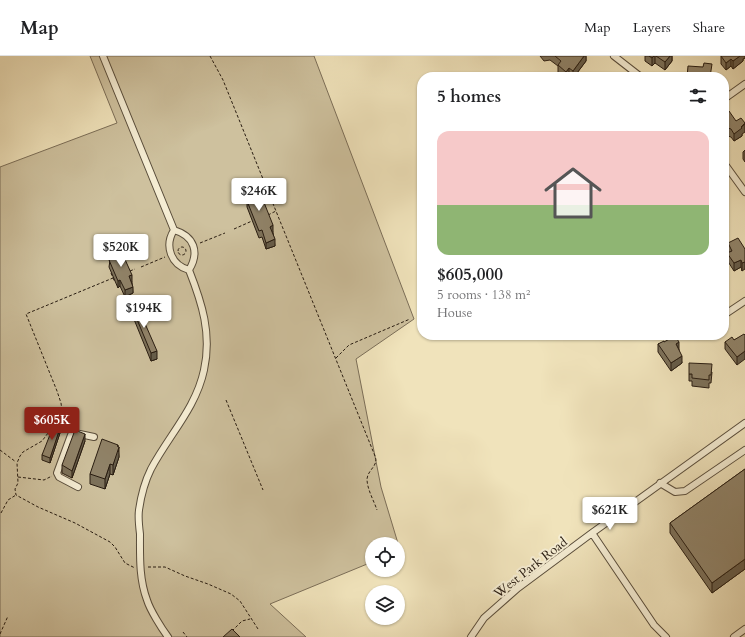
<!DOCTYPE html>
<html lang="en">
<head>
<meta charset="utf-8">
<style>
  :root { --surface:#fff; --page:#f6f6f6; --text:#202124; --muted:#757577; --line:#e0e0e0; --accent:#8f2418 }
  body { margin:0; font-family:Cardo,serif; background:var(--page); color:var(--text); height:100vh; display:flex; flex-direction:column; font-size:15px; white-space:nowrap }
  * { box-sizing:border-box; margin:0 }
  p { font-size:13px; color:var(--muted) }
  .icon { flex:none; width:22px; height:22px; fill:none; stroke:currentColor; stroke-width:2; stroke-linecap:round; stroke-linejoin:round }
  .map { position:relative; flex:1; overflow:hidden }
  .panel { position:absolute; left:417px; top:16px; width:312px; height:268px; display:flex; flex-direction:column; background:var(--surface); border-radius:16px; box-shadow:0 1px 3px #0004 }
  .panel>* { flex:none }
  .fabs { position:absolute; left:365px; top:481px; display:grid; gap:8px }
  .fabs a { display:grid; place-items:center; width:40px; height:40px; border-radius:50%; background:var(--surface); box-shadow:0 1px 3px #0004; font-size:20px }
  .price { position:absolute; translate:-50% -34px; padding:0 9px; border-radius:4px; background:#fff; color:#222; font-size:13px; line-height:26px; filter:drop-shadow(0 1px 2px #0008) }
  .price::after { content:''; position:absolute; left:50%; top:24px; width:12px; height:9px; margin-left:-6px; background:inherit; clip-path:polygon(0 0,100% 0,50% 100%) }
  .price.current { background:var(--accent); color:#fff }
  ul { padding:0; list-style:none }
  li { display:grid; align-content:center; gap:8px; height:212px; padding:0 20px }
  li+li { border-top:1px solid var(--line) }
  li span { display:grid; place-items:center; height:124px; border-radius:12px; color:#555 }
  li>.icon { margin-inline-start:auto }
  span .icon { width:72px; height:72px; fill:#fffc; stroke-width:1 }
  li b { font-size:17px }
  h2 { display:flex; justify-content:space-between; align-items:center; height:48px; padding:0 20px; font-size:17px }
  header { display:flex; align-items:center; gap:24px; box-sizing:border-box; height:56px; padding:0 20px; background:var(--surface); border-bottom:1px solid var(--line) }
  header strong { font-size:19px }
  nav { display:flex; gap:22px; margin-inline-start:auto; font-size:14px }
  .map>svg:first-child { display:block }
</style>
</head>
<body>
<header>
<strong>Map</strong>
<nav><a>Map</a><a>Layers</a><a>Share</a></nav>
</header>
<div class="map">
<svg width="745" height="581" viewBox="0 0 745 581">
  <rect width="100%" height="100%" fill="#f0e3bb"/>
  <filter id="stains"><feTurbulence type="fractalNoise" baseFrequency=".005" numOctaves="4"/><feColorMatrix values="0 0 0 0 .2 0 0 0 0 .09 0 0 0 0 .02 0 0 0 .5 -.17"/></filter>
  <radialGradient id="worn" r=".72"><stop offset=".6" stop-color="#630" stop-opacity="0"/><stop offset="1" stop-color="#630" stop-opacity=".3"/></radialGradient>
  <!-- green -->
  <path fill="#cec19e" stroke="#7b6e58" d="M90,0H314L414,263L356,303L381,431L400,494L398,495V488H372V506L270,548L306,581H0V111L117,67Z"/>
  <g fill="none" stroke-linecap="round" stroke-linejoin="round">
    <defs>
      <path id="minor" d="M103,0L174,174C194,180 200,196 189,214C202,247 212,278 204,314C196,352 169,379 151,413C145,425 141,440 139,454C138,461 139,470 140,478C140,500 139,523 147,544C150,554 162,573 168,581
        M614,0L641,21
        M724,43L745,28
        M724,107L745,136
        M174,174C164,190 171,209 189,214
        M724,259L745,245
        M660,427L675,436L685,435L745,394
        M78,431L59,421L57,417L71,379L75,377L94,381
        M592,477L654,569L666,581
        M471,581L484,562L518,532L592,477L745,367
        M734,581L745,573"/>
    </defs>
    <!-- minor casing -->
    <use href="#minor" stroke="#5a4e3c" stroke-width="8"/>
    <!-- path -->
    <path stroke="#281c11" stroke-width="1" stroke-dasharray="3 2" stroke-linecap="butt" d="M210,0L223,24L375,400C379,410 368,413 367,423C367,433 374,445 377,454
      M268,159L276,155
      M234,173L252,165
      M200,187L225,177
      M178 195a4 4 0 1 1 8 0a4 4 0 1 1-8 0Z
      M141,211L165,201
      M130,215L135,213
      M111,217L113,222L26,258L57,335L61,347L62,355L61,360L42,385L23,396L20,400L17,407L18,427L15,433L16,439L38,451L75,467L110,486L115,491L125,507L135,512
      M113,222L115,226
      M336,302L349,289L410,263
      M226,344L263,434
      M0,394L16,406
      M18,421L44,424L52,420
      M1,457L8,444L16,439
      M148,511H165L185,520L208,528L231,538L240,545L258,573
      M232,575L242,565L250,563
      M183,576L187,581
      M0,578L8,560"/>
    <!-- minor -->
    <use href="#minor" stroke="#f5edd3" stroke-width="6"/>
  </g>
  <!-- wall -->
  <path fill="#7c715a" stroke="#281c11" d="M540,0H586V5L574,21H571L569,20L568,21H563L558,17V10L550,4L544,5Z
    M645,0H672V5L665,14L655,7L652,10L645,5Z
    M721,0H745V2L743,3V5L733,13L731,10L726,14L721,8Z
    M724,58L742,78V80L734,85L731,81L728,80L724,75Z
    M745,94V106L743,103V96Z
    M243,129L273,176L275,190L266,193L262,181L259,182L247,151V145L243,136Z
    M728,187L745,193L742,215L741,211L734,215L727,204V197L729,196L728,194Z
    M109,194L132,226L133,237L125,241L120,230L118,232L109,211L110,204L109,201Z
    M131,249L157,303L151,305L131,256Z
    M745,279L737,309L725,293V286L734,284Z
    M664,286L679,294L682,307L671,315L658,296V288Z
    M712,316L711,327H709V332L692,330V325H689V318Z
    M61,374L50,407L42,404V399Z
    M85,385L72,422L62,417V409Z
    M118,391L119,401L113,419L110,418L105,433L90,428V418Z
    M745,413V513L712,537L670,477V467Z"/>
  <!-- shaded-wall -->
  <path fill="#655c4a" stroke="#281c11" d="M584,0H586V5L574,21H573V15Z
    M654,0H655V7L652,10V2Z
    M670,0H672V5L665,14V6Z
    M740,0H745V2L743,3V5L733,13V5Z
    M731,3V10L726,14V7Z
    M569,12V20L568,21H566V16Z
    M745,68V76L742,78V80L734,85V78Z
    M273,169V176L270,178V171Z
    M275,183V190L266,193V187Z
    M741,204V211L734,215V207Z
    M745,206V213L742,215V207Z
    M132,219V226L129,227V220Z
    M120,224V230L118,232V225Z
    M133,231V237L125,241V234Z
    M679,286V294L676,288Z
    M157,295V303L151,305V297Z
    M745,295V303L737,309V301Z
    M682,300V307L671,315V307Z
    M61,369V374L50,407V402Z
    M85,378V385L72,422V415Z
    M118,389V396L119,391V401L113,419V409Z
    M110,408V418L105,433V423Z
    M745,503V513L712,537V527Z"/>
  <!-- building -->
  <path fill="#908369" stroke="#281c11" d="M555,0H584L573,15L569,12L566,16L558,9L561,5Z
    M649,0H654L652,2Z
    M656,0H670L665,6Z
    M721,0H740L733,5L731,3L726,7Z
    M704,7L712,8L710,21L700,20L699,21H687L688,10L703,11Z
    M600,17L605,21H597Z
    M729,55L736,65L741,62L745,67L741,71L742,72L734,78L731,73L728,72L724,67V58Z
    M252,126L258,140L261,139L273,169L270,171L275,183L266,187L262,174L259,175L247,145L249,144L243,129Z
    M738,182L745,193V206L742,207L741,204L734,207L727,197L732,195L728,187Z
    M117,191L120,199H123L132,219L129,220L133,231L125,234L120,224L118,225L109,204L112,203L109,194Z
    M136,247L157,295L151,297L131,249Z
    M744,278L745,279V295L737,301L725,286L732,281L734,284Z
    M675,280L679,286L676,288L682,300L671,307L658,288L664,285V286Z
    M689,307L712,308L711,319H709V324L692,322V318H689Z
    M55,366L61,369L50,402L42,399Z
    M75,374L85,378L72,415L62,409Z
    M102,383L118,389L117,390L119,391L113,409L110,408L105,423L90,418Z
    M745,413V503L712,527L670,467Z
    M232,573L240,581H223Z"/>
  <g text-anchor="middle" stroke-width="4" stroke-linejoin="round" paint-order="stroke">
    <!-- street labels -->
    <g font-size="13" fill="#281c11" stroke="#f5edd3">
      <text transform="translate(530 511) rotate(-38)" y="5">West Park Road</text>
    </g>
  </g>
  <rect width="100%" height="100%" filter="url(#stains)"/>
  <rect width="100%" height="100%" fill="url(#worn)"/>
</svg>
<div class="fabs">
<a><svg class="icon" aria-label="locate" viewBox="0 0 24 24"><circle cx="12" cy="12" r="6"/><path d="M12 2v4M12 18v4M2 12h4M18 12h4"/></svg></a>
<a><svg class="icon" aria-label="layers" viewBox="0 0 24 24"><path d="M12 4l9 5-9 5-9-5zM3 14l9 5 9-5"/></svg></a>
</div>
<b class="price" style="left:259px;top:156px">$246K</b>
<b class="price" style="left:121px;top:212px">$520K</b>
<b class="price" style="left:144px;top:273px">$194K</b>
<b class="price current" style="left:52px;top:385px">$605K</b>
<b class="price" style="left:610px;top:475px">$621K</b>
<section class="panel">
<h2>5 homes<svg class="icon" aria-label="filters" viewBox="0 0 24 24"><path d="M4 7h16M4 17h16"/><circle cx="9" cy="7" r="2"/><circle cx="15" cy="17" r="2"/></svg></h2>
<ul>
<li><span style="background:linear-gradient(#f6c9c9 60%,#8fb573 0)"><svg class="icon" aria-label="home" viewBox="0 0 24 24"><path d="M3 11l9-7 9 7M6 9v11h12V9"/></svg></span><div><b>$605,000</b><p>5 rooms · 138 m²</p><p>House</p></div></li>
</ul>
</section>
</div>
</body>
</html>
